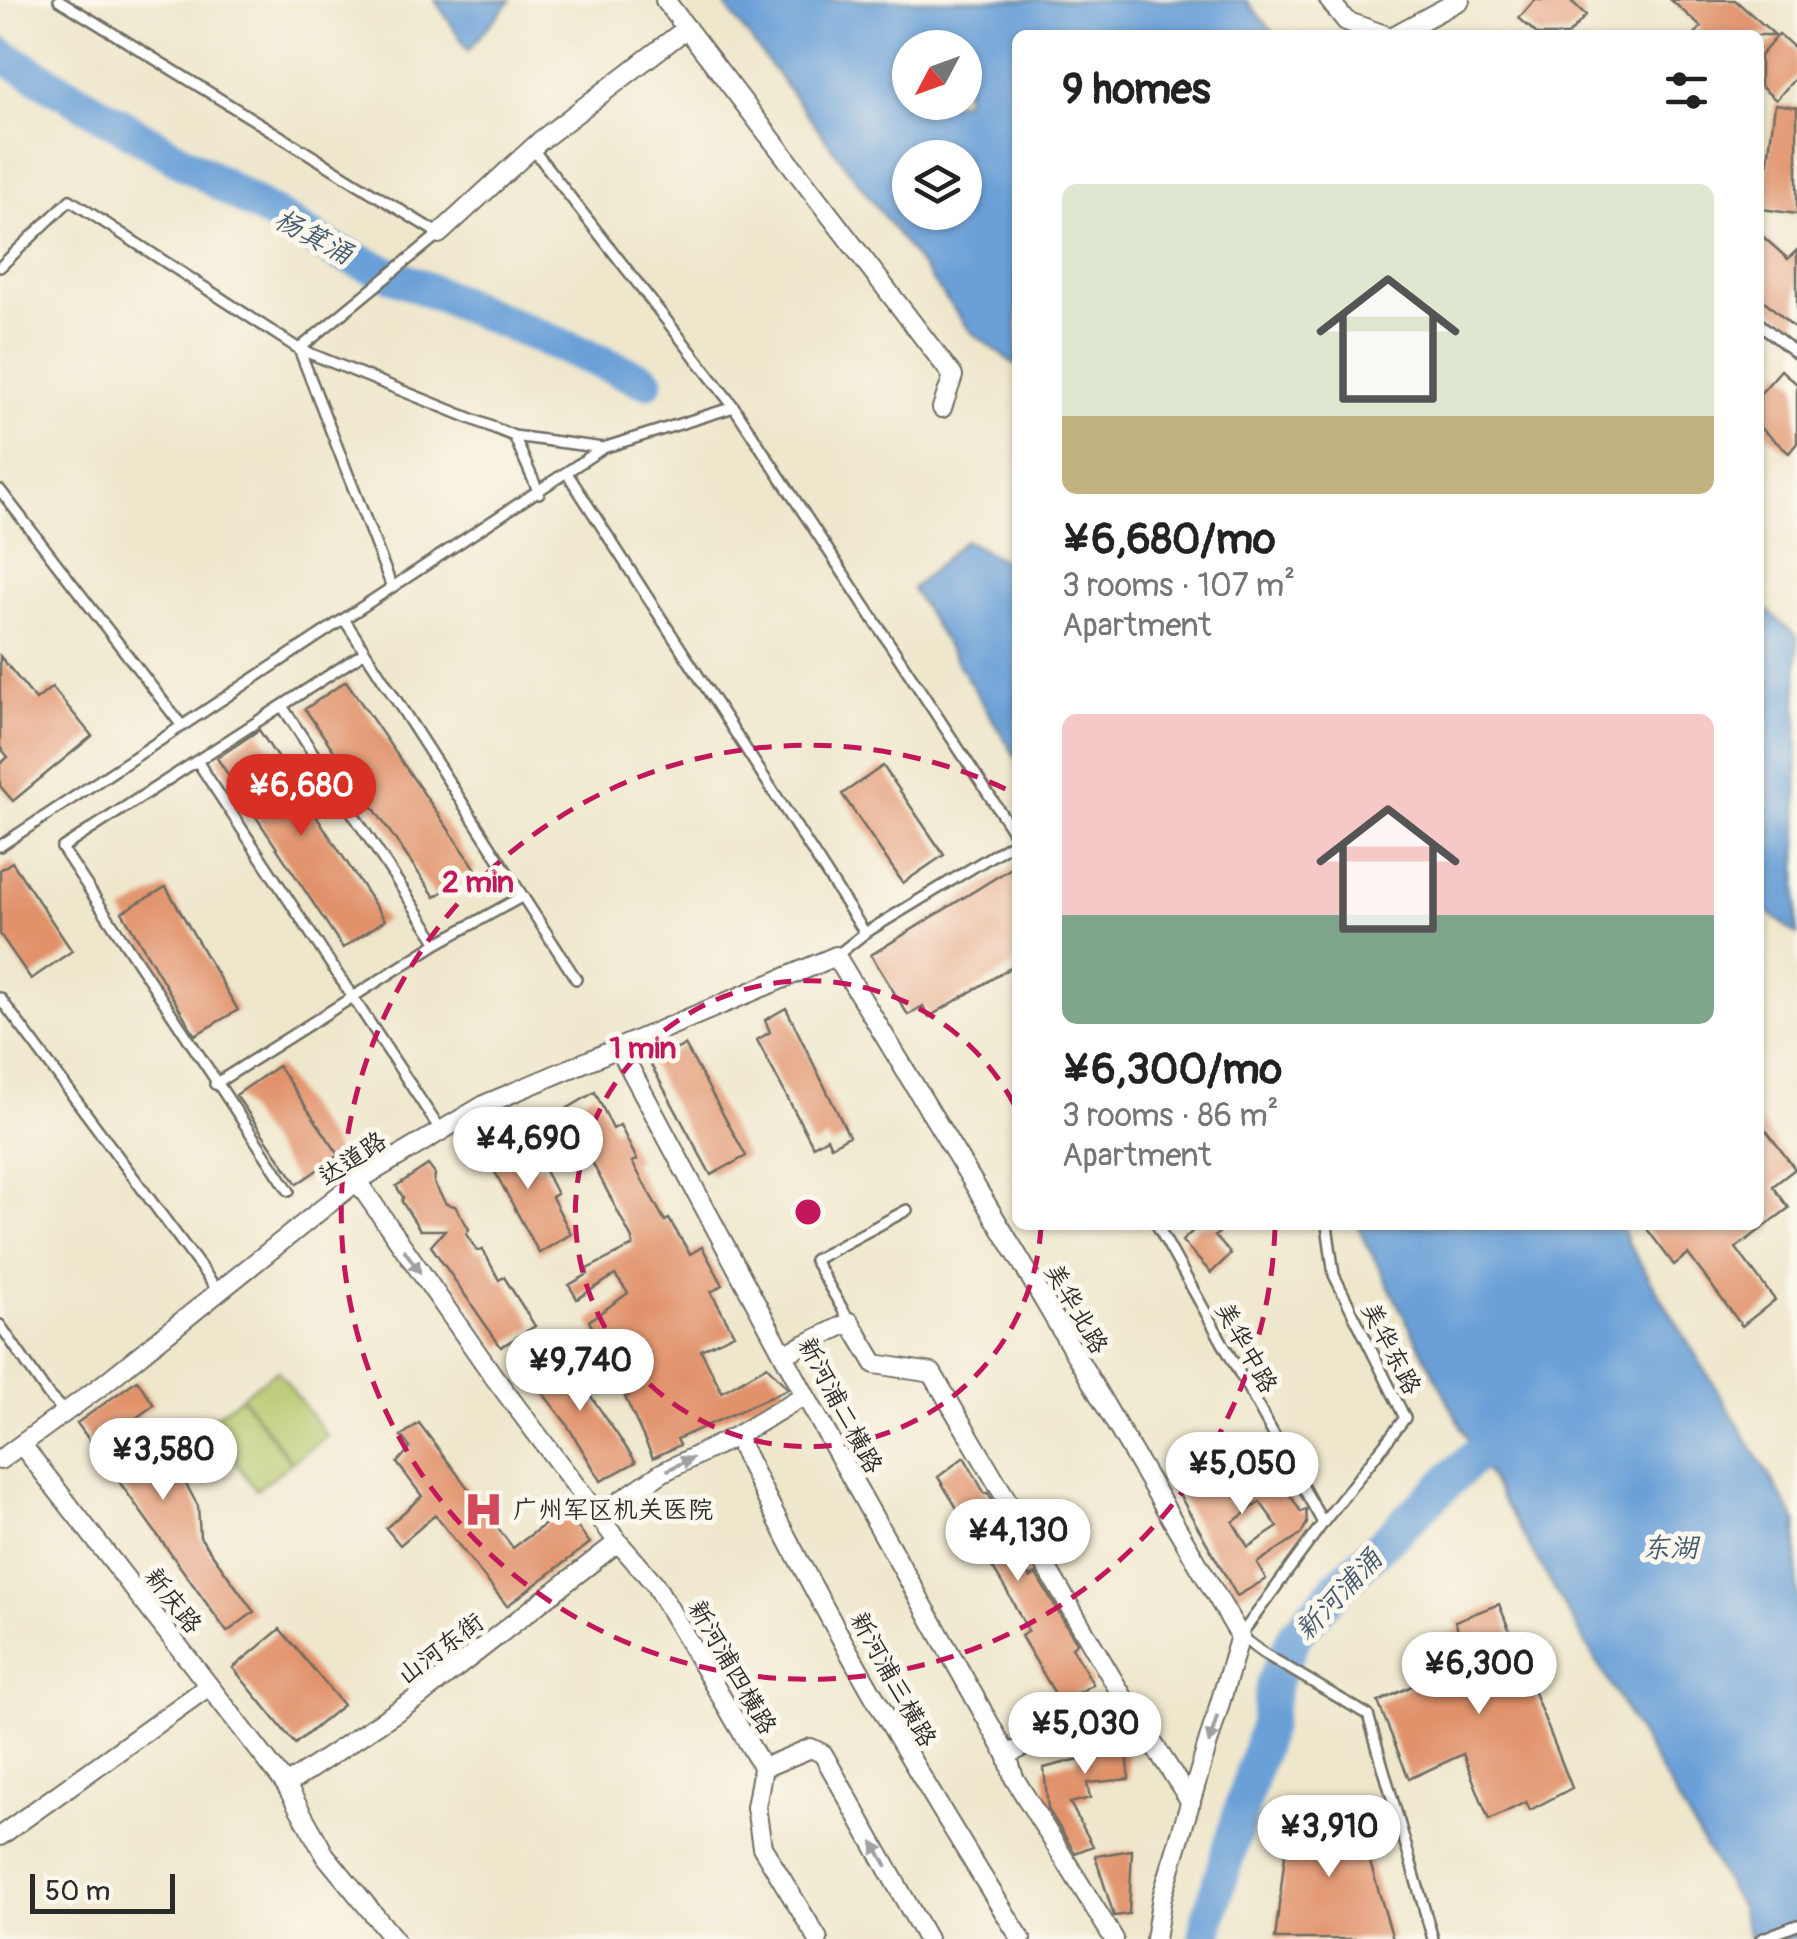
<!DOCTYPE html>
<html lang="en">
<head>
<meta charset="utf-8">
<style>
  :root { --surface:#fff; --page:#f2f2f2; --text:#222; --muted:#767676; --accent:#d93025 }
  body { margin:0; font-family:Pangolin,"LXGW WenKai TC",sans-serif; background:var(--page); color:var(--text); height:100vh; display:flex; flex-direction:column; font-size:38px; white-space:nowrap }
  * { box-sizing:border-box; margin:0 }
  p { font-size:32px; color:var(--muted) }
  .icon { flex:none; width:55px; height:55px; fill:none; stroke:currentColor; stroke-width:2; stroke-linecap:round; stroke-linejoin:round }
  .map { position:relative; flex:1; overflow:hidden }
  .sheet { position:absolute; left:1012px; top:30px; width:752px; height:1200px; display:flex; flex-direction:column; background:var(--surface); border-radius:15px; box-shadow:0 2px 8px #0004 }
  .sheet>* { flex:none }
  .needle { width:65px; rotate:229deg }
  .tools { position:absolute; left:892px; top:30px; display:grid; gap:20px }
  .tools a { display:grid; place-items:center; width:90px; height:90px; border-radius:50%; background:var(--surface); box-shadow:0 2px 8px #0004; font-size:50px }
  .scale { position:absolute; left:30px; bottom:25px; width:145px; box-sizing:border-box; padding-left:10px; border:5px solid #2b2b2b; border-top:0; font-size:28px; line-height:35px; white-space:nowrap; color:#2b2b2b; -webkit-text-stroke:8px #fbf7ec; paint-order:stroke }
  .price { position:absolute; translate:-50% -85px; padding:0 22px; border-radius:35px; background:#fff; color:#222; font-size:32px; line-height:65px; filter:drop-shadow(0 2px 5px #0008) }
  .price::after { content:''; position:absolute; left:50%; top:60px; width:30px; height:22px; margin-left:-15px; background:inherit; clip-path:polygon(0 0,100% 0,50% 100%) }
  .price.on { background:var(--accent); color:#fff }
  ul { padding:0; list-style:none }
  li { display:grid; align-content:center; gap:20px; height:530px; padding:0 50px }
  li span { display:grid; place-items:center; height:310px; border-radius:15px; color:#555 }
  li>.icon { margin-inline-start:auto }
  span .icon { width:180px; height:180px; fill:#fffc; stroke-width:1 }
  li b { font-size:42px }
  h2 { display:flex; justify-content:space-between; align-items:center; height:120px; padding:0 50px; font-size:42px }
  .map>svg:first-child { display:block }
</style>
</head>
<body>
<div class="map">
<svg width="1797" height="1939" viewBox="0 0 1797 1939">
  <rect width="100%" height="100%" fill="#fbf7ec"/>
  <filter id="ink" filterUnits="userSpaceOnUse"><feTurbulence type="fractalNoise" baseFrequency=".01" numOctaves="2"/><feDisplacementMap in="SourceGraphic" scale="20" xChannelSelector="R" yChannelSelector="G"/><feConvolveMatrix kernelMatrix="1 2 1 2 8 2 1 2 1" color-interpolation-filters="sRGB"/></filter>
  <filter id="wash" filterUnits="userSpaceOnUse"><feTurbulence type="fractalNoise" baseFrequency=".0048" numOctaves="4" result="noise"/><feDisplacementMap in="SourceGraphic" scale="40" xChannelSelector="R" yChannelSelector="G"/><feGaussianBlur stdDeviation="2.25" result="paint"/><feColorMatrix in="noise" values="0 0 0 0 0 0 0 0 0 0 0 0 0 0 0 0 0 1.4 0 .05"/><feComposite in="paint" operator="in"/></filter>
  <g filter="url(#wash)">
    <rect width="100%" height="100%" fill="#efe7cc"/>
    <!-- green -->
    <path fill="#b4c76b" stroke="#70794b" stroke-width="2.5" d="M277,1370L327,1436L292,1462L242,1396Z
      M241,1397L291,1463L256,1490L206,1423Z"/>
    <!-- water -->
    <path fill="#6aa0d7" stroke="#4a6681" stroke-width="2.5" fill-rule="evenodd" d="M435,0H511L468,50Z
      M721,0H1246L1275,35H1018L1017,366L971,332ZM910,48H965V102H910ZM910,158H965V212H910Z
      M965,540L1017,568V759L912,589Z
      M1760,604L1797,636V935L1760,906Z
      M1357,1225H1621L1627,1241L1797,1522V1939H1750L1740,1907L1476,1455Z"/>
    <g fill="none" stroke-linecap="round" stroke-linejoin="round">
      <!-- river -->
      <path stroke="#6aa0d7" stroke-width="35" d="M0,54L335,251L646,381
        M1206,1939L1207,1923L1267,1724L1273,1684L1295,1635L1341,1583L1476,1455"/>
    </g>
    <g id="blocks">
      <!-- building -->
      <path fill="#e1926b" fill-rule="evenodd" d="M1535,0H1570L1586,15L1568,35H1538L1519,18Z
        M1671,0H1735L1775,35H1694L1701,27Z
        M1779,34L1797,50V76L1776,100L1760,86V56Z
        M1775,104L1797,107V214L1762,209Z
        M1760,234L1788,259L1797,250V330L1760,297Z
        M1781,370L1797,384V443L1789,453L1760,428V394Z
        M0,656L36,700L52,687L92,736L13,801L0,786V764L8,757L0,747Z
        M346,681L476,869L435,897L305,709Z
        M259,730L385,920L343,948L217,758Z
        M883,766L944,855L903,883L842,794Z
        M12,862L72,951L31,979L0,934V870Z
        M1018,864V963L929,1017L923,1006L908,1015L871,955Z
        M166,887L238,1010L195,1035L122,912Z
        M786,1008L849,1136L831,1146L827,1138L813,1146L757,1040L770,1032L765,1020Z
        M685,1045L746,1156L711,1175L650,1063Z
        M278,1066L339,1155L297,1184L236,1095Z
        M595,1092L613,1129L620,1125L637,1160L632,1162L665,1221L669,1219L690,1254L702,1247L723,1285L711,1292L734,1334L701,1350L722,1392L767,1366L788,1389L677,1439L680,1445L653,1458L625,1397L628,1396L589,1321L628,1293L615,1275L577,1299L569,1285L588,1274L587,1269L633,1246L632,1239L591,1160L563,1111Z
        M1760,1122L1795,1169L1773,1186L1789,1208L1736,1248L1775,1300L1742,1326L1688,1254L1674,1265L1644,1225H1760Z
        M515,1131L535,1168L542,1165L557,1194L552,1197L571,1234L539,1253L483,1150Z
        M428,1165L435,1174L434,1183L446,1204L455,1206L469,1229L466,1234L477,1251L483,1250L499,1280L504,1277L535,1326L501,1347L431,1246L445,1230H420L402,1202L403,1197L396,1186Z
        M1199,1225H1227L1215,1236L1231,1254L1211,1273L1182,1241Z
        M556,1345L636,1462L601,1481L566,1423L524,1369Z
        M137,1380L154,1405L121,1429L141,1456L163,1465L187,1486L198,1506L200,1537L254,1612L227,1632L77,1423Z
        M419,1423L513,1548L564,1510L590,1543L507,1606L435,1515L400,1545L386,1528L422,1496L397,1463L410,1448L401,1436Z
        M1258,1452L1276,1473L1301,1512L1306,1509L1307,1523L1301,1534L1257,1563L1266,1579L1237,1596L1172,1482L1200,1465L1209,1480ZM1260,1502L1278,1527L1248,1547L1233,1522Z
        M964,1457L985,1494L988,1493L1006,1524L1001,1528L1030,1578L1036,1574L1077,1643L1072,1647L1093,1684L1061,1704L1021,1636L1028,1631L1008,1593L977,1542L970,1546L954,1518L960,1513L938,1477Z
        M1499,1604L1572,1788L1530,1810L1526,1802L1489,1820L1463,1754L1409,1779L1378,1702L1431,1677L1420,1644L1458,1630L1455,1621Z
        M280,1629L343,1705L295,1744L233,1668Z
        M1125,1724L1129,1779L1087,1783L1090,1798L1070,1803L1093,1846L1075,1853L1048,1809L1044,1768L1079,1759L1073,1736L1092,1726Z
        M1351,1799L1393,1939H1275L1289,1820Z
        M1132,1850L1129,1914L1114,1916L1095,1856Z"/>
    </g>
  </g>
  <g filter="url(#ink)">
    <use href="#blocks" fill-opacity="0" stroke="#706d63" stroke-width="2.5"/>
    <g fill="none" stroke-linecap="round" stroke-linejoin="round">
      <defs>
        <path id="lane" d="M59,0L439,234L299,349L392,587
          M532,148L734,407L1018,839
          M0,267L70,200L299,349L514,436L603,448
          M1760,324L1797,354
          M514,436L539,493
          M567,473L865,933L836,956
          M0,490L182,726
          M344,619L576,979
          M282,706L438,943
          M197,761L441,1131
          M0,846L603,448L734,407
          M865,933L1018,840
          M0,998L219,1292
          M215,1084L438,943L523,896
          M289,1191L62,848L365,652
          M1157,1225L1323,1523L1240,1636L1263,1653L1368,1715L1433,1939
          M850,1322L814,1260L907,1210
          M0,1325L49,1396L65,1412
          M1323,1523L1405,1418L1334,1275L1327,1225
          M1761,1939L1797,1925"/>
        <path id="street" d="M665,0L953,376L942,408
          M1329,0L1346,21L1385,35
          M1395,35L1460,0
          M439,234L540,141L687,28
          M619,1048L805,1395L1007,1755L1014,1778L1114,1939
          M357,1181L494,1377L618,1542L654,1583L763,1768
          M785,1354L850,1322L875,1364L932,1373L1123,1697
          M736,1436C819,1610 919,1776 1021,1939
          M22,1445L286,1785L325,1855L394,1939
          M0,1460L101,1386L357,1181L486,1104L836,956L1022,1263L1240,1636L1162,1897L1155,1939
          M598,1516L663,1472L736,1436L805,1395
          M1007,1755L1123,1697L1191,1802
          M763,1768L811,1748L823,1754L927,1939
          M763,1768L756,1807L762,1847L818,1939
          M286,1785L420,1696L618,1542
          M0,1836L209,1686"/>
      </defs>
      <!-- lane casing -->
      <use href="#lane" stroke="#706d63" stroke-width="14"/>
      <!-- street casing -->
      <use href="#street" stroke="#706d63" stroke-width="22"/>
      <!-- lane -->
      <use href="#lane" stroke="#fff" stroke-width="9"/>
      <!-- street -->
      <use href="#street" stroke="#fff" stroke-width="18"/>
    </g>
    <!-- one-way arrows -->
    <defs><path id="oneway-solid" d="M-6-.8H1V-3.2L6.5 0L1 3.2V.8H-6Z" transform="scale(2.5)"/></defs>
    <g fill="#a0a0a0">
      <use href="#oneway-solid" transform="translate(412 1261) rotate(55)"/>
      <use href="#oneway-solid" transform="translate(680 1464) rotate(-26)"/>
      <use href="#oneway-solid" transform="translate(1213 1730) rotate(107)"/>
      <use href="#oneway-solid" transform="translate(880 1854) rotate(-119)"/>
    </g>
  </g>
  <!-- distance rings -->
  <g fill="none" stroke="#c2185b" stroke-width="5" stroke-dasharray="18 12">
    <path d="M1041 1226A233 233 0 1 1 1017 1110"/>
    <path d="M1275 1228A467 467 0 1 1 1016 794"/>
  </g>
  <!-- icons -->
  <defs>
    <symbol id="hospital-bare" viewBox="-9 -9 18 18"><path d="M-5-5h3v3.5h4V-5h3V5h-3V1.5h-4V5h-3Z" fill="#d1495b" stroke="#fbf7ec" stroke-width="2.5" paint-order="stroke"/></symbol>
  </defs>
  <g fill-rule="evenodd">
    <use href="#hospital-bare" x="456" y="1482" width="55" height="55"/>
  </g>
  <g text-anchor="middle" stroke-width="10" stroke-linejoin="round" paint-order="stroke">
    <!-- street labels -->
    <g font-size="25" fill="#2b2b2b" stroke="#fbf7ec">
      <text transform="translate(352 1158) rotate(-34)" y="9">达道路</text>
      <text transform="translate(1077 1308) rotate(60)" y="9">美华北路</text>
      <text transform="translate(1247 1347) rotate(61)" y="9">美华中路</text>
      <text transform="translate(1392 1348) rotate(63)" y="9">美华东路</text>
      <text transform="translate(841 1405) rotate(62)" y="9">新河浦二横路</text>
      <text transform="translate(174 1600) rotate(52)" y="9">新庆路</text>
      <text transform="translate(440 1648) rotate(-37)" y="9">山河东街</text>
      <text transform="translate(733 1667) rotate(60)" y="9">新河浦四横路</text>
      <text transform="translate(894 1679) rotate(61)" y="9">新河浦三横路</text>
    </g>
    <!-- poi labels -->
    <g font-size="25" fill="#2b2b2b" stroke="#fbf7ec" text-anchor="start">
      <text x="513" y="1518">广州军区机关医院</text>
    </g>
    <!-- water labels -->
    <g font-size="28" font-style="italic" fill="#445a70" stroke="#fbf7ec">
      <text transform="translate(314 236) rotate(28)" y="10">杨箕涌</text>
      <text x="1670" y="1557">东湖</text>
      <text transform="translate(1338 1594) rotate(-47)" y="10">新河浦涌</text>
    </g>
  </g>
  <circle cx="808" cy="1212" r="15" fill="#c2185b" stroke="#fbf7ec" stroke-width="5"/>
  <g font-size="30" text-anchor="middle" font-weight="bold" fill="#c2185b" stroke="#fbf7ec" stroke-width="10" stroke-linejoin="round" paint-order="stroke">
    <text x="478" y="892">2 min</text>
    <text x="643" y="1058">1 min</text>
  </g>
</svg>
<div class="tools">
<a><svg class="needle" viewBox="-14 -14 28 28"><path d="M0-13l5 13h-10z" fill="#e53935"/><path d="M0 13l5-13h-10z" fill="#767676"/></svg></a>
<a><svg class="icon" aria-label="layers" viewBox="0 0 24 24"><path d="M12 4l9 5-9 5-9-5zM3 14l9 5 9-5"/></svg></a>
</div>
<div class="scale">50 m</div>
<b class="price on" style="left:301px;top:839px">¥6,680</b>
<b class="price" style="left:528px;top:1192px">¥4,690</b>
<b class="price" style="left:580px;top:1414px">¥9,740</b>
<b class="price" style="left:163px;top:1503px">¥3,580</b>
<b class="price" style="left:1242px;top:1517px">¥5,050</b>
<b class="price" style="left:1018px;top:1584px">¥4,130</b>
<b class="price" style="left:1479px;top:1717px">¥6,300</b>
<b class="price" style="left:1085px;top:1777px">¥5,030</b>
<b class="price" style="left:1329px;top:1880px">¥3,910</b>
<section class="sheet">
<h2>9 homes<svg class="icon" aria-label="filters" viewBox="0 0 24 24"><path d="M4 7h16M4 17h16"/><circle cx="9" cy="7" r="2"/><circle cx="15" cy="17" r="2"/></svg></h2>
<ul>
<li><span style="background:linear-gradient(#dfe7d0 75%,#c2b280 0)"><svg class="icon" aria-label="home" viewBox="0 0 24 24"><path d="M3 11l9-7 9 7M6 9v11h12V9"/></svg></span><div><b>¥6,680/mo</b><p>3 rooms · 107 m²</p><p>Apartment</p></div></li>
<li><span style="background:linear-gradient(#f6c9c9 65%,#7fa58c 0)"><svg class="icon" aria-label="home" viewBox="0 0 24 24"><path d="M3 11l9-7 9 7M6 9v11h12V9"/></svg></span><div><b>¥6,300/mo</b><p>3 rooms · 86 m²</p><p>Apartment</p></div></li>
</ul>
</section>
</div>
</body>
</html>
